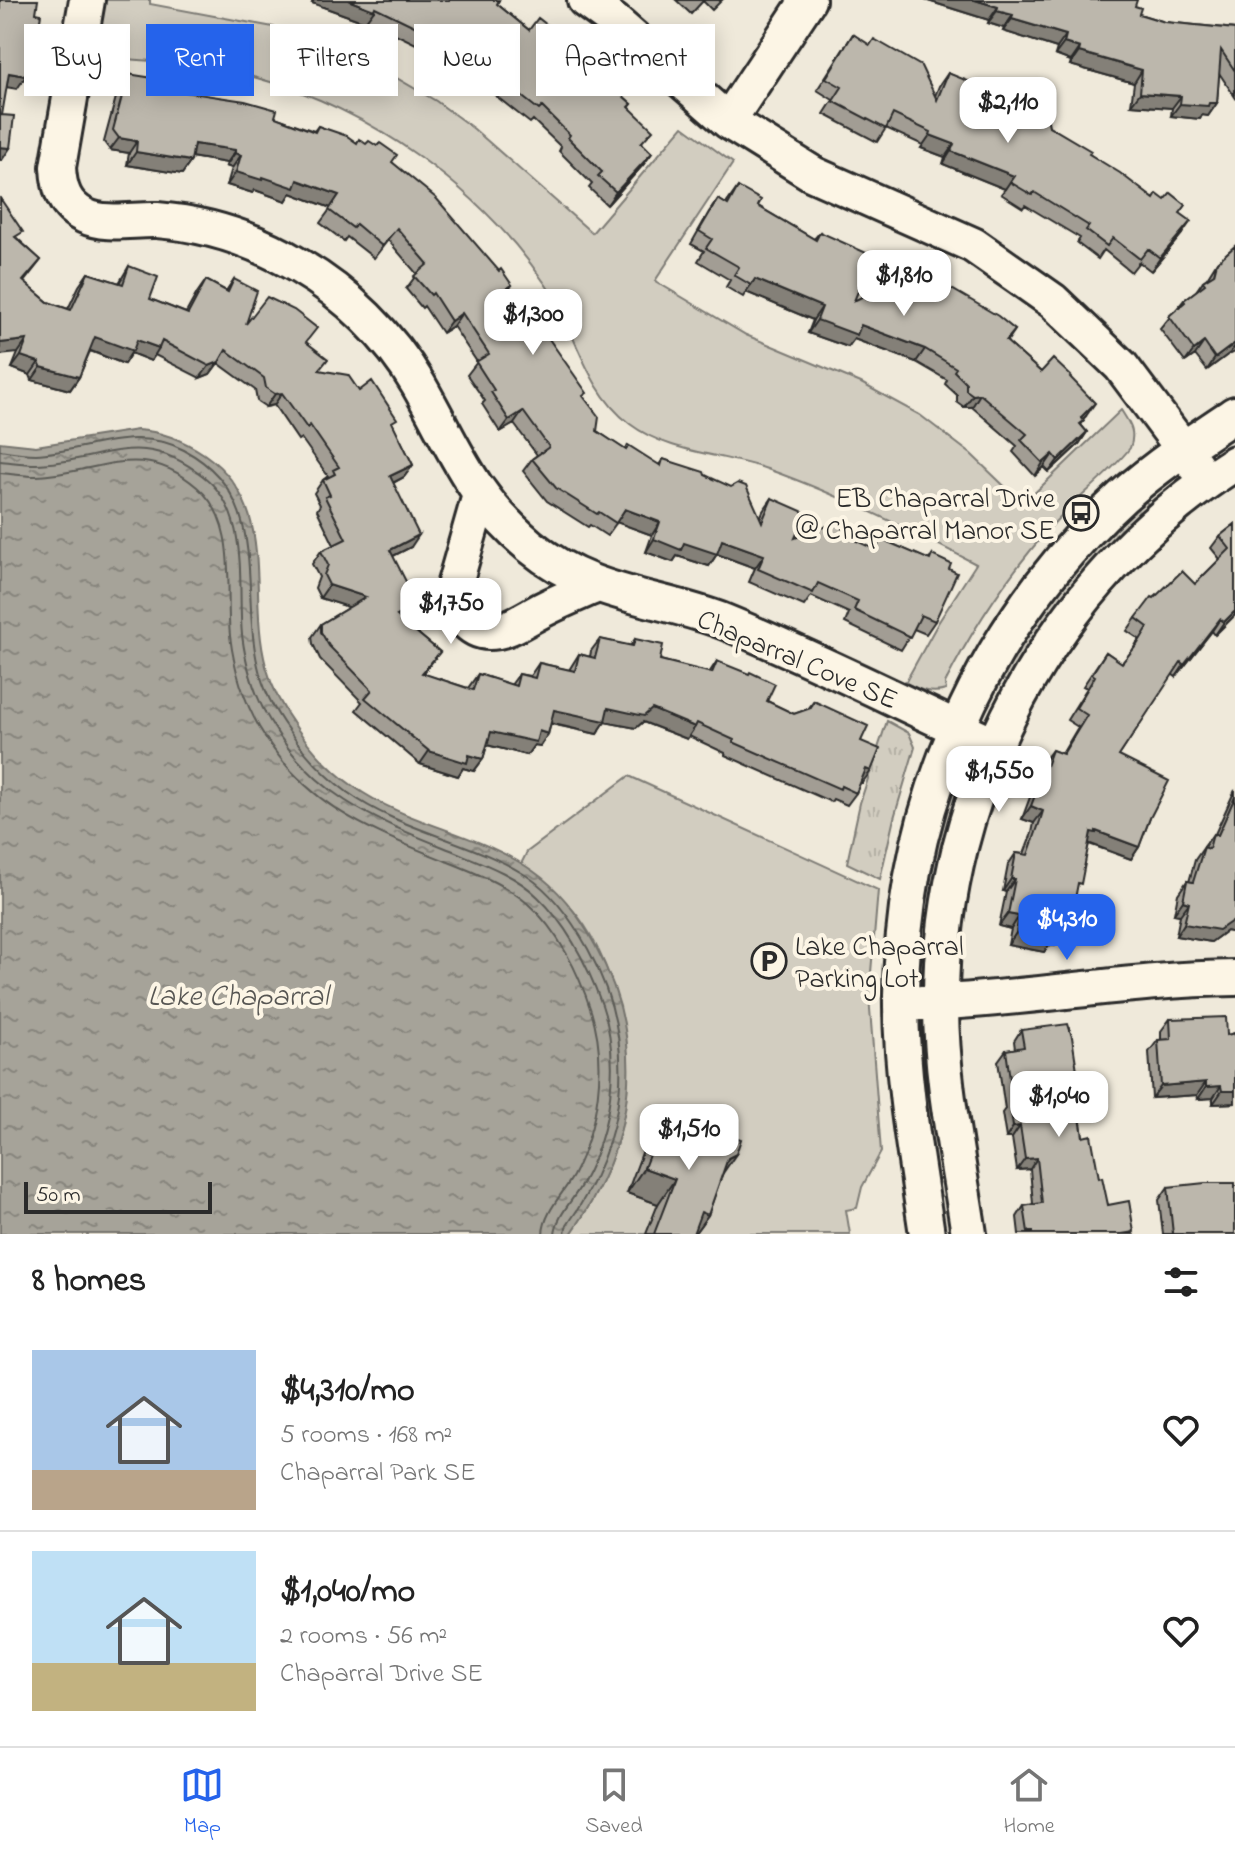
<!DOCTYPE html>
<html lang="en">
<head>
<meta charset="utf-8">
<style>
  :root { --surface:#fff; --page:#f6f6f6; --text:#222; --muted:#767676; --line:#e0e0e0; --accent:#2563eb }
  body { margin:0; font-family:"Indie Flower",sans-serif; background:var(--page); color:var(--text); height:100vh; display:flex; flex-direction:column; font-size:30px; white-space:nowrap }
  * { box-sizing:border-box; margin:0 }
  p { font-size:26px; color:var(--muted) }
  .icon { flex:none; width:44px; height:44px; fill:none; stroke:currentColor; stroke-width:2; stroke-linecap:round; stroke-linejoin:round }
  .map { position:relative; height:1234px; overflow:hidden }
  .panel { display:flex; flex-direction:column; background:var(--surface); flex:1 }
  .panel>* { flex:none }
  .hud { position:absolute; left:24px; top:24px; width:800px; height:72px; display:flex; gap:16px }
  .scale { position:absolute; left:24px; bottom:20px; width:188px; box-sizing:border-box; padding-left:8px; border:4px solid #2b2b2b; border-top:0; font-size:22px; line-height:28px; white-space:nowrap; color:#2b2b2b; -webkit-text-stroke:6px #fcf5e5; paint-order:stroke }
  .price { position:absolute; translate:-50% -68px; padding:0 18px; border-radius:16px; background:#fff; color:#222; font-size:26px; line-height:52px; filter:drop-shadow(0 2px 4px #0008) }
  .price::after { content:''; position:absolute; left:50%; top:48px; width:24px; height:18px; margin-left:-12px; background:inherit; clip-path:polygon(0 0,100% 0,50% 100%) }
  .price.active { background:var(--accent); color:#fff }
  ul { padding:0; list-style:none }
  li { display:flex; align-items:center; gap:24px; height:200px; padding:0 32px }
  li+li { border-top:2px solid var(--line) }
  li span { display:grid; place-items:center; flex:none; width:224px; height:160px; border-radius:0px; color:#555 }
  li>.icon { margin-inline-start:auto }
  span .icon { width:96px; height:96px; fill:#fffc; stroke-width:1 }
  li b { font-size:34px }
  h2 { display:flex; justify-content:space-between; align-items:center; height:96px; padding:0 32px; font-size:34px }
  .tag { padding:0 28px; border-radius:0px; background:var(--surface); box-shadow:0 4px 20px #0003; font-size:28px; line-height:72px }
  .tag.active { background:var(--accent); color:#fff }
  .dock { display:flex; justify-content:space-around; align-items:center; height:112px; border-top:2px solid var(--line); background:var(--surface); font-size:22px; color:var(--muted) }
  .dock a { display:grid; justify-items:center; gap:4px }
  .dock .active { color:var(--accent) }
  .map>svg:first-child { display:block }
</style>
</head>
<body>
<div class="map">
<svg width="1235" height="1234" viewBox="0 0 1235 1234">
  <defs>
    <pattern id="grass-tufts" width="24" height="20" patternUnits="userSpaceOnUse" patternTransform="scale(2)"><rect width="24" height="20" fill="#d2cdc0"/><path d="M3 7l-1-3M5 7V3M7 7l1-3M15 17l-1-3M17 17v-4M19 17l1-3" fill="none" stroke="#b4b0a5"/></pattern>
    <pattern id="water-ripples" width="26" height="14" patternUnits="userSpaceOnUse" patternTransform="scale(2)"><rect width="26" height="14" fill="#a6a399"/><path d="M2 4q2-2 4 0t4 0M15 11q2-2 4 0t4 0" fill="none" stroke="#87857d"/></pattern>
  </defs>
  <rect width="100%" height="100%" fill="#efe9da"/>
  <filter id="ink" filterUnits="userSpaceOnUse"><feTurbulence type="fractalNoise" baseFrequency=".0125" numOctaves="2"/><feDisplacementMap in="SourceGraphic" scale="16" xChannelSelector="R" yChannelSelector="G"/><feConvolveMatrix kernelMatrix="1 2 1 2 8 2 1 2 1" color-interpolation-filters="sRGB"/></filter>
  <g filter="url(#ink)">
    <!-- grass -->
    <path fill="url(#grass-tufts)" stroke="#7e7c76" stroke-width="2" d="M1143,499L1151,507L1009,683L999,677L1072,571Z
      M887,721L909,733L915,747L894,818L880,879L847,863L860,803Z
      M949,792L959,796L931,928L919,927L923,891Z"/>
    <!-- green -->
    <path fill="#d2cdc0" stroke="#7e7c76" stroke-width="2" d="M105,0H150V4L284,29L330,43L364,59L436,101L474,129L592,233L683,126L733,163L655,281L746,335L861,383L920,415L971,454L1023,504L1121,410C1130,424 1136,432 1130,448C1109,475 1079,496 1056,521C1011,570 975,624 945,683L946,690C930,695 919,689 905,683L938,623L976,564C909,529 838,494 767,469C723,454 668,453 630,424C585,390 576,330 546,285C480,188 371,109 257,78C205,63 149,62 96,56Z
      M629,776L878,890L869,996L881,1152L862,1187L857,1208L846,1210L850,1234H571C628,1152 646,1067 608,973C599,949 586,923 568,905C554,890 537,877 521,864L527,852Z"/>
    <!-- water -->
    <path fill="url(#water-ripples)" stroke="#75736d" stroke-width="2" d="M137,430C162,431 183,440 204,454C280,507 246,591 266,666C272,689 284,711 298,730C313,751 331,771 353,786C407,825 478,832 533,871C559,889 580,917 595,945C649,1044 635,1143 571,1234H0V442L36,446Z"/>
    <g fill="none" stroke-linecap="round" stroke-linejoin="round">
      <!-- shore -->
      <path stroke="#5c5b57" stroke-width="2" d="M0,450C12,452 24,454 36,454C86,452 135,424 184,450C272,497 239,587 258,666C263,689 275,712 289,731C305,754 324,775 347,792C400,831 471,840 527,876C553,893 573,922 588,949C640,1044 627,1140 566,1227L565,1234
        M0,461C12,462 24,464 36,464C105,462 139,426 203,476C251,513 237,583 242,635C246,666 254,695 270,721C316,800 379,821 458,853C485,864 517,876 538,897C568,926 588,966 602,1005C621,1061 611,1131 583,1182C575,1198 556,1216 555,1234
        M0,473C12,474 24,476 36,476C99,474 140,438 197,487C239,522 225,588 230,636C234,668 243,699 259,727C305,806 367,829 446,861C474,872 504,884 527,903C558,930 579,973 591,1011C608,1063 598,1128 573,1176C563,1194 544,1212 543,1234"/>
      <defs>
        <path id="minor" d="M87,0L58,167C59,188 64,206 85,216C106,226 134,219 157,220C207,224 256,240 299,266C347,294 390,336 418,384C455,448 470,496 530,546C592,597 656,595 725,622C816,659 905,705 994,745
          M585,0L615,22L728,121L813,174L973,245L1053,301L1121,366L1196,466
          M728,121L808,0
          M480,495L453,590C452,601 457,610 464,619C488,648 520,621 544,609C562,600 579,593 597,585
          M921,1003C1026,1000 1130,979 1235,978
          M927,1234C916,1159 902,1083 901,1006C899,813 980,626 1123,496C1158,465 1196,440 1235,414
          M969,1234C958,1158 941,1082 941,1005C939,790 1053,578 1235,463"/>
      </defs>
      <!-- minor casing -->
      <use href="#minor" stroke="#2b2b2b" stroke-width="40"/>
      <!-- minor -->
      <use href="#minor" stroke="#fcf5e5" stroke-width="34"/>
    </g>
    <!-- wall -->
    <path fill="#a29d94" stroke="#2b2b2b" stroke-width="2" d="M313,0H499L497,4L529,30L558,38L632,104L629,108L643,144L652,153L643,165L607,205L589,188L592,184L559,151L561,147L533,120L530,123L453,62L367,20L365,22L312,3Z
      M676,0H722L712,10L703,1L691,14Z
      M925,0L1135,6L1139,14L1165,22L1235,29V97L1219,73L1217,103L1208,116L1202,115L1200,119L1171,116L1172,108L1131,105L1134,83L1070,65L1071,61L1055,55L1057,48L1003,31L1004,28L988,23L989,20Z
      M853,34L935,96L939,86L948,73L1006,101L1049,126L1154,199L1186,205L1180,213L1182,234L1151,271L1139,262L1131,272L1104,250L1098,259L1077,243L1080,238L1025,205L1023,208L1001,194L1005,189L943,164L945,157L921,148L923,145L886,128L877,142L824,114L833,100L817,90Z
      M128,74L171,90L275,117L314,131L318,126L357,143L392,162L512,285L508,291L584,398L597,431L625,450L659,465L663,459L705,475L760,518L763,511L772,498L795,538L846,536L874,549L881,539L929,560L932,555L935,621L926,634L914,629L901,650L845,623L849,613L811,596L804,606L749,582L755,568L717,554L709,566L677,556L673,562L646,552L652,535L617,522L607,536L590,525L588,527L547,501L523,471L532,459L537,455L514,424L500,432L482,404L485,401L467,375L477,362L453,326L442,333L424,306L422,308L406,289L417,274L388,240L374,258L347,237L344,241L320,223L331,208L291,193L286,201L255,190L253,193L227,185L232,168L226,166L227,163L191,157V161L182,174L127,165L129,153L110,150L104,142L119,86Z
      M738,187L758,206L814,239L820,232L854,301L902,277L908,268L1015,330L1007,342L1041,372L1070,377L1086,416L1083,419L1084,421L1081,425L1087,432L1079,444L1049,472L1044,467L1035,476L1013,452L1017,446L972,407H964L957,402V395L945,384L947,380L916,362L854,339L848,347L808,333L813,320L746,292L743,297L726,287L730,280L698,261L704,251L691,244L709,212L718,199L726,204Z
      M18,239L41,260L24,282L48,302L68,309L79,286L88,273L119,283L129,266L150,299L186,313L197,293L206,280L226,291L234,279L246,324L306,343L320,370L359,391L393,425L413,465L404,477L393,483L411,547L393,556L410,617L403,621L440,652L423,674L468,688L478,674L511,685L519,674L530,676L539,663L569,670L579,654L590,657L591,651L600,639L630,646L635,639L660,660L709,673L717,661L767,701L794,714L808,709L814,701L861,741L862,783H860L856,793L847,805L833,799L831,802L725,755V753L689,736L687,739L643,722L636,728L605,722L597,734L551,724L548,734L540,746L534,745L527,755L487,745L483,759L474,771L463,768L458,776L420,764L356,710L362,702L320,659L313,644L312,637L321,624L349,607L320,598L315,588L319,577L312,564L321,551L334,545L317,510L320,505L314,493L323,480L328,476L301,438L298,440L274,405L266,407L257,401L255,390L218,363L210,374L200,378L155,355L151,361L131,353L124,364L90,351L79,377L70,390L32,380L30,375L12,368L18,353Z
      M1235,246V352L1231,354L1230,353L1207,370L1195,355L1185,362L1160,329L1184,300L1196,291L1203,281L1207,278L1217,262Z
      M1235,524V615L1215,635L1212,631L1176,677L1172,674L1119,756L1150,818L1139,847L1131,859L1089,844L1076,890L1071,920L1055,946L1049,945L1044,952L1008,945L1011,929L999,926L1006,892L1003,891L1008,865L1016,853L1024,854L1032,833L1034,823L1022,819L1043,762L1052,750L1062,754L1078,727L1067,720L1087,688L1083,686L1106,652L1122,663L1132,651L1139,639L1127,631L1136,618L1154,598L1195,584L1220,559L1211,548L1220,536Z
      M1235,790V933L1226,931L1211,942L1176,936L1180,915L1174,914L1178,894L1187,881L1189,882L1195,860L1213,834H1215Z
      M1170,1019L1227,1035L1235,1033V1103L1213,1104V1098L1198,1099L1197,1095L1152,1098L1149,1052L1158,1040H1161V1031Z
      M1021,1030L1081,1097L1078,1101L1083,1137L1108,1205L1133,1234H1019L1017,1217L1024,1206L1033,1204L1030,1169L1017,1170L1012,1138H1006L1002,1113L1005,1109L998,1061L1006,1050L1015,1049L1014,1041Z
      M662,1121L684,1129L690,1121L723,1172L708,1215L694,1234H646L658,1204L627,1193L645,1145Z
      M1168,1187L1235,1234H1163L1159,1200Z"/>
    <!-- shaded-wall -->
    <path fill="#848078" stroke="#2b2b2b" stroke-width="2" d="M314,0H348L374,10L365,22L312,3Z
      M925,0H975L998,7L989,20Z
      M997,11L1013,15L1004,28L988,23Z
      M1012,19L1066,35L1057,48L1003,31Z
      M1064,43L1080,48L1071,61L1055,55Z
      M1079,52L1142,70L1134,83L1070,65Z
      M9,73L26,76L17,89L0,86Z
      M1140,93L1181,96L1172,108L1131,105Z
      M1209,103H1217L1208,116L1202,115L1200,119L1171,116L1180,104Z
      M930,135L954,144L945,157L921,148Z
      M119,138L137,141L129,153L110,150Z
      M194,144L236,150L227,163L185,156Z
      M0,147L10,148L2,160H0Z
      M951,151L1014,176L1005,189L943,164Z
      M136,152L191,161L182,174L127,165Z
      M235,153L241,155L232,168L226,166Z
      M652,153L643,165L607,205L616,192Z
      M236,172L263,177L298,180L339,195L331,208L291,193L286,201L255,190L253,193L227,185Z
      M1191,221L1182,234L1151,271L1160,258Z
      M755,279L822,307L813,320L746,292Z
      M462,313L453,326L442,333L451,321Z
      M817,320L861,325L925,349L916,362L854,339L848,347L808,333Z
      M95,337L137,340L159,348L151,361L131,353L124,364L86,349Z
      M27,340L18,353L0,355V343Z
      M1204,342L1195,355L1185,362L1194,350Z
      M1235,343V346L1230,353L1207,370L1215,358Z
      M21,356L39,362L30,375L12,368Z
      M219,362L210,374L200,378L209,366Z
      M41,367L79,377L70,390L32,380Z
      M282,393L274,405L266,407L275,394Z
      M980,394L972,407H964L973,395Z
      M1095,403L1086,416L1072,430L1081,417Z
      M523,411L514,424L500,432L509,420Z
      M1087,432L1079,444L1049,472L1058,460Z
      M1053,454L1044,467L1035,476L1043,463Z
      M413,465L404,477L381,489L390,476Z
      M625,509L660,522L652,535L616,522Z
      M419,535L411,547L381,562L390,550Z
      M654,539L684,543L722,540L764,555L755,568L717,554L709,566L677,556L673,562L646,552Z
      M329,585L366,597L358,610L320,598Z
      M418,605L410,617L388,629L397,616Z
      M1235,611V615L1215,635L1224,622Z
      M1220,619L1212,631L1176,677L1184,665Z
      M608,708L652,709L695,727L687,739L643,722L636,728L605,722L597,734L545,722L554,710Z
      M539,731L548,734L540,746L534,745L527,755L483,744L491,732Z
      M429,751L469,755L483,759L474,771L463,768L458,776L420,764Z
      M866,769L871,771L862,783L857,782Z
      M1031,806L1043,811L1034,823L1022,819Z
      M1096,831L1139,847L1131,859L1088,843L1091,832Z
      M1011,879H1015L1006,892L1003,891Z
      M1183,901L1189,903L1180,915L1174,914Z
      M1008,914L1019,916L1011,929L999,926Z
      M1235,919V933L1226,931L1211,942L1176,936L1184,924Z
      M1054,932L1064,934L1055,946L1049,945L1044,952L1008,945L1016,933Z
      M1206,1082L1197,1095L1152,1098L1161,1086Z
      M1221,1086L1213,1098L1198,1099L1206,1087Z
      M1222,1091H1235V1103L1213,1104Z
      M1020,1126L1012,1138H1006L1013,1127Z
      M736,1154L719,1179L728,1158Z
      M1037,1158L1030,1169L1017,1170L1025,1159Z
      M644,1168L675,1179L658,1204L627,1193Z
      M701,1212L708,1215L694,1234H685Z"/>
    <!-- building -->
    <path fill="#bcb7ac" stroke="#2b2b2b" stroke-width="2" d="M0,0H38L36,13L41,14L36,43H32L26,76L9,73L2,115L14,116L10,148L0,147V153Z
      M348,0H499L497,4L529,30L538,18L560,35L558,38L632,104L629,107L653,130L641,143L652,153L616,192L598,176L602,172L568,138L570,135L542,107L539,110L462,49L375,7L374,10Z
      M975,0H1137L1135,6L1141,8L1139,14L1165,22L1235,29V71L1221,50L1217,103H1209L1208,106L1180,104L1181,96L1140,93L1142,70L1079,52L1080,48L1064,43L1066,35L1012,19L1013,15L997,11L998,7Z
      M853,34L870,45L874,39L921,66L937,100L948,73L1008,97L1006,101L1038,119L1047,116L1049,126L1091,151L1089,154L1120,173L1154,199L1157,194L1165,200L1171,193L1186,205L1180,213L1191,221L1160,258L1148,249L1140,259L1113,238L1107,246L1086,230L1089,226L1034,192L1032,195L1010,182L1014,176L951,151L954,144L930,135L931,132L893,114L886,129L833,101L842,87L826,78Z
      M128,74L172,81L171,90L245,101L277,110L275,117L315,132L318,126L347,136L357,143L359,139L366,144L369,141L377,146L380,143L397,155L392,162L436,198L499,271L501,269L512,285L506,289L530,322L535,319L587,393L583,396L599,417L597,431L626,450L628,445L661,466L663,459L704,472L705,475L731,487L738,483L746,486L762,522L772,498L806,513L795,538L835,523L842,526L846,536L876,550L881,539L930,560L932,555L951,564L949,569L957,573L935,621L921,615L910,637L854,610L858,601L818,583L813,593L758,569L764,555L722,540L717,554L684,543L681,550L654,539L660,522L625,509L616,523L599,512L597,514L556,488L532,459L549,447L523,411L509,420L491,392L494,390L476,362L489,354L462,313L451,321L433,293L431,295L414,276L428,264L397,228L382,246L356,224L353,228L329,210L339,195L298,180L295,188L263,177L262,180L236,172L241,155L235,153L236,150L194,144L191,161L136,152L137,141L119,138L113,130Z
      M738,187L761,200L758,206L816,240L820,232L873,256L854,301L906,275L908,268L931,277L998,316L1015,330L1006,341L1041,372L1053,359L1071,376L1070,377L1095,403L1081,417L1084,421L1080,424L1087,432L1058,460L1053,454L1043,463L1021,440L1027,434L980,394L973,395L966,390V383L954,371L956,368L925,349L861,325L857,335L817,320L822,307L755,279L751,285L734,275L739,267L706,248L712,239L699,231L718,199L728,205Z
      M0,198L23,232L15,237L41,260L23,281L48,302L71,310L88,273L123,284L129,266L158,277L150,299L188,314L206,280L228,292L234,279L257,291L246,324L267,297L294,310L317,328L306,342L328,359L319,370L348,375L359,391L372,381L397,419L392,422L413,465L390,476L419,535L390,550L418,605L397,616L440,652L422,673L473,690L478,674L516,686L519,674L535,678L539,663L575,671L579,654L595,658L600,639L633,646L635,639L663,645L660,660L712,673L717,661L749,674L750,672L775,684L767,701L794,714L811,708L814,701L868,726L861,741L880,749L871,771L866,769L856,793L841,786L840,789L733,742L734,740L697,723L695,727L652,709L644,716L608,708L605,721L554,710L548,734L539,731L536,742L491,732L483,759L469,755L467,763L429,751L365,698L372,690L329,646L321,632V624L366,597L329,585L324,575L328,565L321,551L346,539L325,497L330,495L323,480L335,474L333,470L339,467L310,425L307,428L282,393L275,394L266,388L264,378L226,350L219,362L209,366L162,341L159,348L137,340L133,351L95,337L79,377L41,367L39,362L21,356L27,340L0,343Z
      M1235,246V343L1215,358L1204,342L1194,350L1169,316L1185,302L1184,300L1205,284L1203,281L1214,274L1217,262Z
      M1235,524V611L1224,622L1220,619L1184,665L1181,662L1119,756L1169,781L1150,818L1139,847L1096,831V833L1091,832L1081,884L1078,883L1071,920H1066L1064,934L1054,932L1053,940L1016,933L1019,916L1008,914L1015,879H1011L1016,853L1028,855L1040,821L1043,811L1031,806L1052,750L1063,754L1087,715L1076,708L1095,676L1092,674L1106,652L1122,663L1137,645L1148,627L1136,618L1152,597L1154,598L1182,571L1195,584L1230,549L1220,536Z
      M1235,797V919L1219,930L1184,924L1189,903L1183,901L1187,881L1193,882L1204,847L1209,849L1213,834L1218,835Z
      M1226,1017L1227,1035L1235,1033V1091H1222L1221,1086L1206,1087V1082L1161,1086L1158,1040L1171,1039L1170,1019Z
      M1068,1024L1072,1037L1081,1097H1077L1083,1137L1091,1135L1099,1178L1102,1177L1108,1205L1129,1201L1134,1232L1122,1234H1033V1232H1028L1024,1206L1042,1203L1037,1158L1025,1159L1020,1126L1013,1127L1010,1102L1013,1101L1006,1050L1024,1047L1021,1030Z
      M662,1121L687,1130L690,1121L741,1139L736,1154L728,1158L708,1215L701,1212L693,1234H654L675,1179L644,1168Z
      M1205,1183H1235V1234H1173L1168,1187Z"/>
  </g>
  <!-- icons -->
  <defs>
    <symbol id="bus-ring" viewBox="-11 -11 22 22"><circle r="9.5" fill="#fcf5e5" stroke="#2b2b2b" stroke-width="1.5"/><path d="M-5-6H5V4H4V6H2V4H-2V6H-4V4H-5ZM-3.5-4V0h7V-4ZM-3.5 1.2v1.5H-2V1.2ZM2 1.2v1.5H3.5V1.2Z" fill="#2b2b2b"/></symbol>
    <symbol id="parking-ring" viewBox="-11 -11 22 22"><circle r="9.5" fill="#fcf5e5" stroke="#2b2b2b" stroke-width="1.5"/><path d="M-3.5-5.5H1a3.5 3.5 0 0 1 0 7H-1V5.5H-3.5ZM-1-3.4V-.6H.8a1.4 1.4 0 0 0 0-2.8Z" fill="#2b2b2b"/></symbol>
  </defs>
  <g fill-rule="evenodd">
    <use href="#bus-ring" x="1061" y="493" width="40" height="40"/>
    <use href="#parking-ring" x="749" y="941" width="40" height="40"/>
  </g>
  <g text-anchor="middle" stroke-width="8" stroke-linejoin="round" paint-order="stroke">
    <!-- poi labels -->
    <g font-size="28" fill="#2b2b2b" stroke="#fcf5e5" text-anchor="end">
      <text x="1055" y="507">EB Chaparral Drive<tspan x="1055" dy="32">@ Chaparral Manor SE</tspan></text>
      <text x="795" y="955" text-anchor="start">Lake Chaparral<tspan x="795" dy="32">Parking Lot</tspan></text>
    </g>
    <!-- street labels -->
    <g font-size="28" fill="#2b2b2b" stroke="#fcf5e5">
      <text transform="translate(798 658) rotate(23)" y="10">Chaparral Cove SE</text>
    </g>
    <!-- water labels -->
    <g font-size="30" font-style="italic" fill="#565552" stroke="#fcf5e5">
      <text x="238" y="1005">Lake Chaparral</text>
    </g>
  </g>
</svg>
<div class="scale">50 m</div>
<b class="price" style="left:1008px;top:145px">$2,110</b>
<b class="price" style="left:904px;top:318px">$1,810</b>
<b class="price" style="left:533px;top:357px">$1,300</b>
<b class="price" style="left:451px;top:646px">$1,750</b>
<b class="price" style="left:999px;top:814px">$1,550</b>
<b class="price active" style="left:1067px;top:962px">$4,310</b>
<b class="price" style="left:1059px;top:1139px">$1,040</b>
<b class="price" style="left:689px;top:1172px">$1,510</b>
<div class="hud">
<a class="tag">Buy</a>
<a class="tag active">Rent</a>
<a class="tag">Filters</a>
<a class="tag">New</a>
<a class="tag">Apartment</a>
</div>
</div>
<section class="panel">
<h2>8 homes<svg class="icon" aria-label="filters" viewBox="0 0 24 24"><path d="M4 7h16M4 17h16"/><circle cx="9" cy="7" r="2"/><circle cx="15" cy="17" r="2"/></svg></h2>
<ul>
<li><span style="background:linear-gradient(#a9c7e8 75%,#b9a48a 0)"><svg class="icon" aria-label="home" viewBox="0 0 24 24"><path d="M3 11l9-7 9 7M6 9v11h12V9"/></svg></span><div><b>$4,310/mo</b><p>5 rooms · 168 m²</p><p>Chaparral Park SE</p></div><svg class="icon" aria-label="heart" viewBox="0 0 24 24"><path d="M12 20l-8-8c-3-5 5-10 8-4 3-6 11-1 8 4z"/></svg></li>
<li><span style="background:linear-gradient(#bfe0f5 70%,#c2b280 0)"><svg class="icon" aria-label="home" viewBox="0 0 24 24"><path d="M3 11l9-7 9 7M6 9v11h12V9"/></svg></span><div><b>$1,040/mo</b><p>2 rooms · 56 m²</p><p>Chaparral Drive SE</p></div><svg class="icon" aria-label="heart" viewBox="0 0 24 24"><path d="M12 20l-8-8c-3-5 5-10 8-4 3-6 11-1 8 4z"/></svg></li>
</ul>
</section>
<nav class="dock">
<a class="active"><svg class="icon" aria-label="map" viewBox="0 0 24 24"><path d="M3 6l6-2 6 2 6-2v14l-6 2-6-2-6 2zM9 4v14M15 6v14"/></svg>Map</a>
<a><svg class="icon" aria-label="saved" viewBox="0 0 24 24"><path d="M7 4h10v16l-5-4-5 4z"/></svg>Saved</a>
<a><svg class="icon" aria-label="home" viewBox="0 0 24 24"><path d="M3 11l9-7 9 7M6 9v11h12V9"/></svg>Home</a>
</nav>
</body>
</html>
